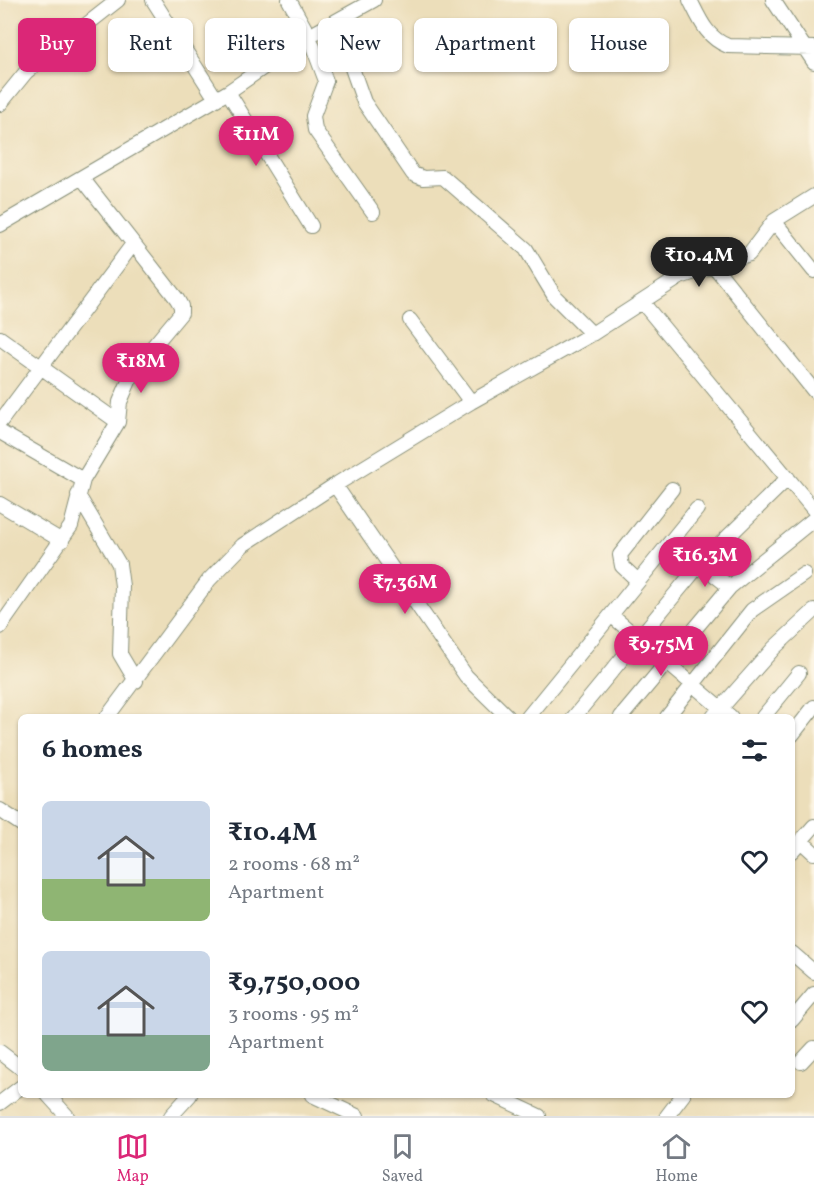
<!DOCTYPE html>
<html lang="en">
<head>
<meta charset="utf-8">
<style>
  :root { --surface:#fff; --page:#f6f6f7; --text:#1f2937; --muted:#747a83; --line:#e0e1e3; --accent:#db2777 }
  body { margin:0; font-family:Vollkorn,serif; background:var(--page); color:var(--text); height:100vh; display:flex; flex-direction:column; font-size:22px; white-space:nowrap }
  * { box-sizing:border-box; margin:0 }
  p { font-size:20px; color:var(--muted) }
  .icon { flex:none; width:33px; height:33px; fill:none; stroke:currentColor; stroke-width:2; stroke-linecap:round; stroke-linejoin:round }
  .map { position:relative; flex:1; overflow:hidden }
  .details { position:absolute; left:18px; top:714px; width:777px; height:384px; display:flex; flex-direction:column; background:var(--surface); border-radius:9px; box-shadow:0 2px 4px #0004 }
  .details>* { flex:none }
  .hud { position:absolute; left:18px; top:18px; width:778px; height:54px; display:flex; gap:12px }
  .price { position:absolute; translate:-50% -51px; padding:0 14px; border-radius:21px; background:var(--accent); color:#fff; font-size:20px; line-height:39px; filter:drop-shadow(0 2px 3px #0008) }
  .price::after { content:''; position:absolute; left:50%; top:36px; width:18px; height:14px; margin-left:-9px; background:inherit; clip-path:polygon(0 0,100% 0,50% 100%) }
  .price.current { background:#222; color:#fff }
  ul { padding:0; list-style:none }
  li { display:flex; align-items:center; gap:18px; height:150px; padding:0 24px }
  li span { display:grid; place-items:center; flex:none; width:168px; height:120px; border-radius:9px; color:#555 }
  li>.icon { margin-inline-start:auto }
  span .icon { width:72px; height:72px; fill:#fffc; stroke-width:1 }
  li b { font-size:26px }
  h2 { display:flex; justify-content:space-between; align-items:center; height:72px; padding:0 24px; font-size:26px }
  .tag { padding:0 21px; border-radius:9px; background:var(--surface); box-shadow:0 2px 4px #0004; font-size:21px; line-height:54px }
  .tag.current { background:var(--accent); color:#fff }
  .menu { display:flex; justify-content:space-around; align-items:center; height:84px; border-top:2px solid var(--line); background:var(--surface); font-size:16px; color:var(--muted) }
  .menu a { display:grid; justify-items:center; gap:3px }
  .menu .current { color:var(--accent) }
  .map>svg:first-child { display:block }
</style>
</head>
<body>
<div class="map">
<svg width="814" height="1116" viewBox="0 0 814 1116">
  <rect width="100%" height="100%" fill="#fcf5e5"/>
  <filter id="ink" filterUnits="userSpaceOnUse"><feTurbulence type="fractalNoise" baseFrequency=".0167" numOctaves="2"/><feDisplacementMap in="SourceGraphic" scale="12" xChannelSelector="R" yChannelSelector="G"/><feConvolveMatrix kernelMatrix="1 2 1 2 8 2 1 2 1" color-interpolation-filters="sRGB"/></filter>
  <filter id="wash" filterUnits="userSpaceOnUse"><feTurbulence type="fractalNoise" baseFrequency=".008" numOctaves="4" result="noise"/><feDisplacementMap in="SourceGraphic" scale="24" xChannelSelector="R" yChannelSelector="G"/><feGaussianBlur stdDeviation="1.35" result="paint"/><feColorMatrix in="noise" values="0 0 0 0 0 0 0 0 0 0 0 0 0 0 0 0 0 1.4 0 .05"/><feComposite in="paint" operator="in"/></filter>
  <g filter="url(#wash)">
    <rect width="100%" height="100%" fill="#ecdeba"/>
  </g>
  <g filter="url(#ink)">
    <g fill="none" stroke-linecap="round" stroke-linejoin="round">
      <defs>
        <path id="minor" d="M153,0L216,99
          M289,0L309,36L326,81L313,116L315,130L373,212
          M690,0C700,20 707,38 728,46L814,48
          M773,0L814,62
          M336,23L364,102L413,174L423,178L443,177L526,249L555,297L592,334
          M228,92L311,226
          M0,104L26,72L118,0
          M774,221L814,271
          M0,225L228,92L309,36L374,0
          M714,266L814,391
          M642,302L814,510
          M410,320L471,402
          M0,338L118,422
          M0,422L133,244
          M0,432L83,480
          M335,485L466,676L508,717
          M78,495L119,564L122,586L120,654L136,681
          M0,504L62,541
          M700,564L730,587
          M638,581L622,566L620,555L672,489
          M612,616L731,717
          M0,627L71,526L83,480L118,422L120,402L129,381L141,361L181,313V306L177,299L82,178
          M107,717L209,580L243,545L335,485L471,402L592,334L680,277L749,254L774,221L814,196
          M528,717L697,509
          M574,717L700,564L788,478
          M621,717L730,587L814,519
          M667,717L752,610L804,574
          M713,717L774,648L814,611
          M763,717L799,673
          M792,735L814,707
          M0,810L21,824
          M801,841L814,853
          M792,851L814,826
          M792,953L814,972
          M792,1020L814,994
          M0,1052L21,1068
          M801,1062L814,1048
          M48,1095L67,1116
          M312,1095L357,1116
          M494,1095L539,1116
          M0,1103L21,1087
          M171,1116L190,1095
          M667,1116L683,1095"/>
      </defs>
      <!-- minor casing -->
      <use href="#minor" stroke="#868e77" stroke-width="16"/>
      <!-- minor -->
      <use href="#minor" stroke="#fff" stroke-width="14"/>
    </g>
  </g>
</svg>
<b class="price" style="left:256px;top:167px">₹11M</b>
<b class="price current" style="left:699px;top:288px">₹10.4M</b>
<b class="price" style="left:141px;top:394px">₹18M</b>
<b class="price" style="left:705px;top:588px">₹16.3M</b>
<b class="price" style="left:405px;top:615px">₹7.36M</b>
<b class="price" style="left:661px;top:677px">₹9.75M</b>
<div class="hud">
<a class="tag current">Buy</a>
<a class="tag">Rent</a>
<a class="tag">Filters</a>
<a class="tag">New</a>
<a class="tag">Apartment</a>
<a class="tag">House</a>
</div>
<section class="details">
<h2>6 homes<svg class="icon" aria-label="filters" viewBox="0 0 24 24"><path d="M4 7h16M4 17h16"/><circle cx="9" cy="7" r="2"/><circle cx="15" cy="17" r="2"/></svg></h2>
<ul>
<li><span style="background:linear-gradient(#c9d6e8 65%,#8fb573 0)"><svg class="icon" aria-label="home" viewBox="0 0 24 24"><path d="M3 11l9-7 9 7M6 9v11h12V9"/></svg></span><div><b>₹10.4M</b><p>2 rooms · 68 m²</p><p>Apartment</p></div><svg class="icon" aria-label="heart" viewBox="0 0 24 24"><path d="M12 20l-8-8c-3-5 5-10 8-4 3-6 11-1 8 4z"/></svg></li>
<li><span style="background:linear-gradient(#c9d6e8 70%,#7fa58c 0)"><svg class="icon" aria-label="home" viewBox="0 0 24 24"><path d="M3 11l9-7 9 7M6 9v11h12V9"/></svg></span><div><b>₹9,750,000</b><p>3 rooms · 95 m²</p><p>Apartment</p></div><svg class="icon" aria-label="heart" viewBox="0 0 24 24"><path d="M12 20l-8-8c-3-5 5-10 8-4 3-6 11-1 8 4z"/></svg></li>
</ul>
</section>
</div>
<nav class="menu">
<a class="current"><svg class="icon" aria-label="map" viewBox="0 0 24 24"><path d="M3 6l6-2 6 2 6-2v14l-6 2-6-2-6 2zM9 4v14M15 6v14"/></svg>Map</a>
<a><svg class="icon" aria-label="saved" viewBox="0 0 24 24"><path d="M7 4h10v16l-5-4-5 4z"/></svg>Saved</a>
<a><svg class="icon" aria-label="home" viewBox="0 0 24 24"><path d="M3 11l9-7 9 7M6 9v11h12V9"/></svg>Home</a>
</nav>
</body>
</html>
